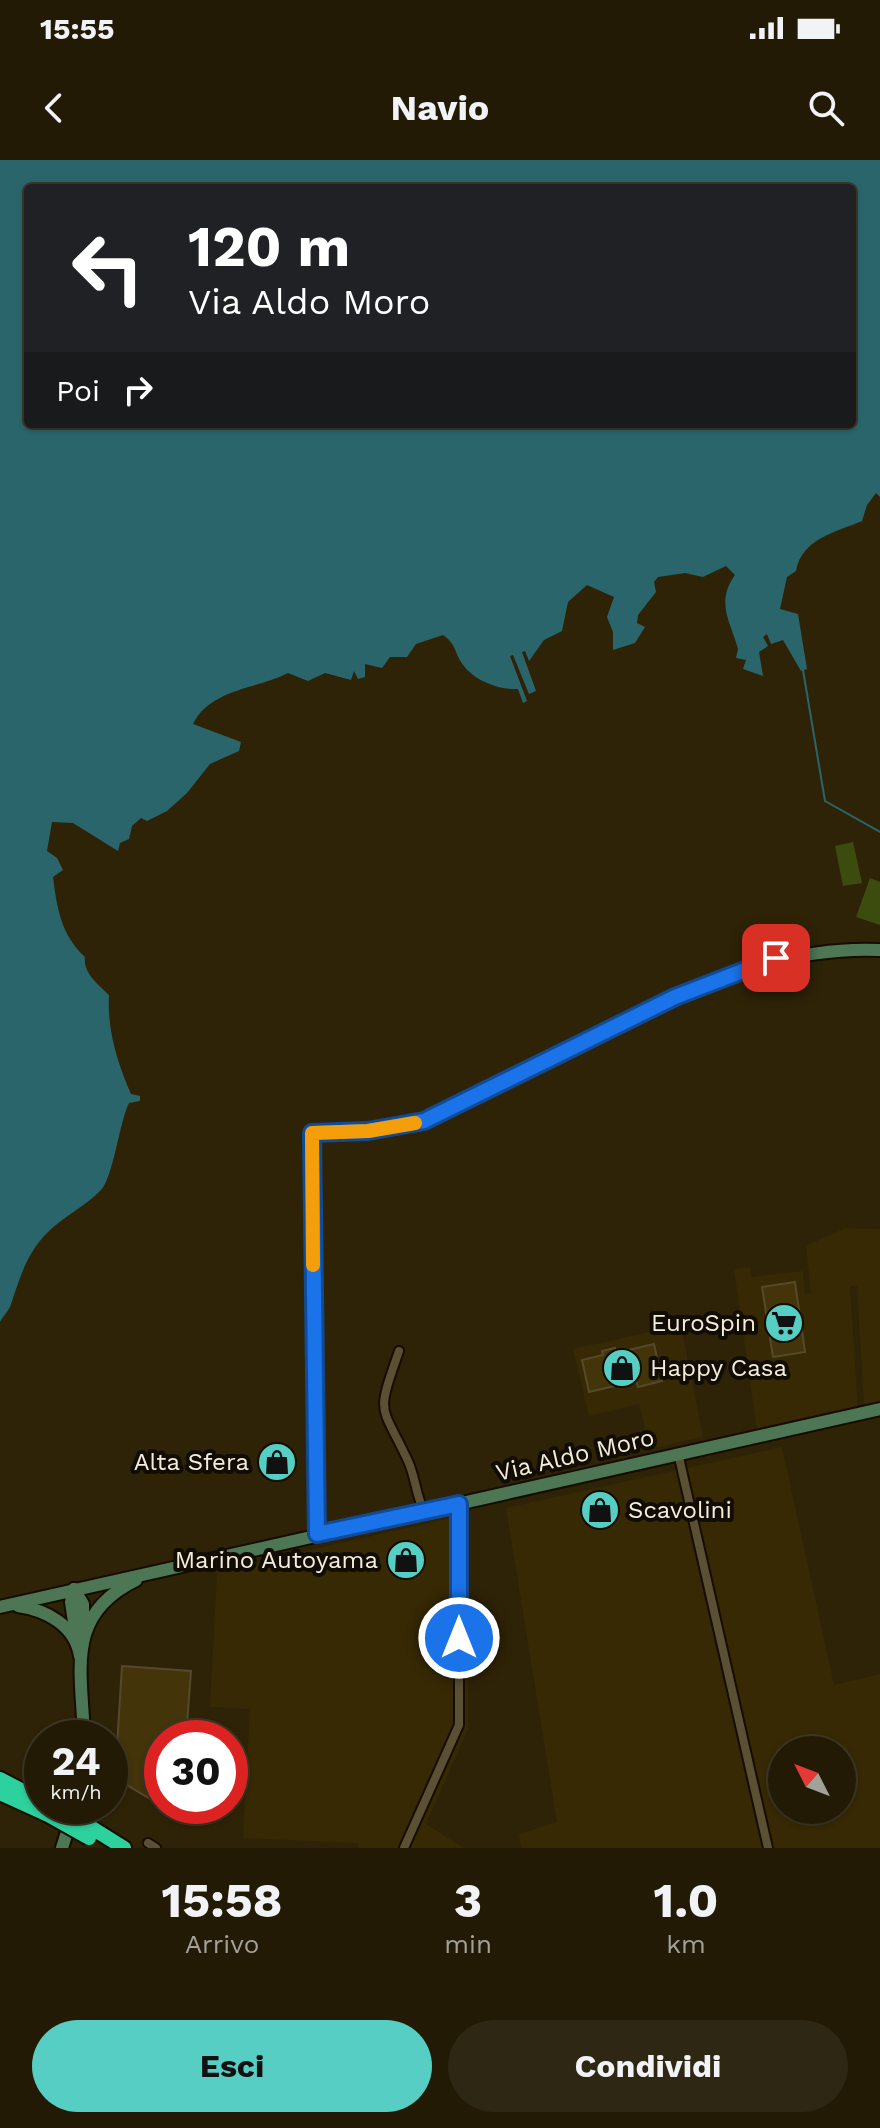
<!DOCTYPE html>
<html lang="it">
<head>
<meta charset="utf-8">
<style>
	body { margin:0; font-family:"Work Sans",sans-serif; background:#2e2713; color:#f1f3f6; height:100vh; display:flex; flex-direction:column; font-size:30px; white-space:nowrap }
	* { box-sizing:border-box; margin:0 }
	p { font-size:26px; color:#a2a19a }
	.icon { flex:none; width:44px; height:44px; fill:none; stroke:currentColor; stroke-width:2; stroke-linecap:round; stroke-linejoin:round }
	.map { position:relative; height:1688px; overflow:hidden }
	.panel { display:flex; flex-direction:column; background:#221a05; flex:1 }
	.panel>* { flex:none }
	.hud { position:absolute; left:24px; top:24px; width:832px; height:244px; border-radius:8px; box-shadow:0 2px 6px #0004,0 0 0 2px #3f3827; background:#202124; color:#fff; overflow:hidden }
	.needle { width:52px; rotate:312deg }
	.fabs { position:absolute; left:768px; top:1576px; display:grid; gap:16px }
	.fabs a { display:grid; place-items:center; width:88px; height:88px; border-radius:50%; background:#221a05; box-shadow:0 2px 6px #0004,0 0 0 2px #3f3827; font-size:40px }
	.speed { position:absolute; left:24px; top:1560px; display:flex; gap:16px; font-size:40px; font-weight:700; text-align:center }
	.speed>* { display:grid; place-content:center; width:104px; height:104px; border-radius:50%; background:#221a05; box-shadow:0 2px 6px #0004,0 0 0 2px #3f3827; line-height:1 }
	.speed small { font-size:20px; font-weight:400 }
	.speed .limit { border:12px solid #d22; background:#fff; color:#111 }
	.pin { position:absolute; display:grid; place-items:center; width:68px; height:68px; color:#fff; margin:-34px; border-radius:16px; box-shadow:0 4px 12px #0006 }
	.me { position:absolute; width:88px; margin:-44px; rotate:0deg; stroke-linejoin:round; filter:drop-shadow(0 0 6px #0008) }
	.turn { display:flex; align-items:center; gap:28px; height:168px; padding:0 32px; font-size:36px }
	.turn .icon { width:104px; height:104px; stroke-width:2.5 }
	.turn b { display:block; font-size:56px; line-height:68px }
	.then { display:flex; align-items:center; height:76px; padding:0 32px; background:#0003; gap:16px; font-size:30px }
	.eta { display:flex; justify-content:space-evenly; align-items:center; height:136px; text-align:center }
	.eta b { font-size:48px; font-weight:700; line-height:56px }
	.cta { display:flex; gap:16px; margin-top:auto; padding:16px 32px }
	.cta a { flex:1; height:92px; border-radius:48px; background:#56cec3; color:#111; font-size:32px; font-weight:700; line-height:92px; text-align:center }
	.cta a+a { background:#2e2713; color:#f1f3f6 }
	.status { display:flex; justify-content:space-between; align-items:center; height:56px; padding:0 40px; background:#221a05; direction:ltr }
	.status svg { height:22px; fill:currentColor }
	header { display:flex; justify-content:space-between; align-items:center; height:104px; padding:0 32px; background:#221a05; font-size:36px; font-weight:700 }
	.map>svg:first-child { display:block }
	.built { fill:#362904; fill-rule:evenodd }
	.green { fill:#3c4c0e }
	.water { fill:#2a656c; fill-rule:evenodd }
	.lines { fill:none; stroke-linecap:round; stroke-linejoin:round }
	.stream { stroke:#2a656c; stroke-width:2 }
	.building { fill:#433409; stroke:#55492d; stroke-width:2 }
	.street-casing { stroke:#160c00; stroke-width:12 }
	.secondary-casing { stroke:#160c00; stroke-width:16 }
	.highway-casing { stroke:#160c00; stroke-width:18 }
	.street { stroke:#5b5034; stroke-width:8 }
	.secondary { stroke:#4d7754; stroke-width:12 }
	.highway { stroke:#2dd19e; stroke-width:14 }
	.highway-bridge-casing { stroke:#160c00; stroke-width:18; stroke-linecap:butt }
	.highway-bridge { stroke:#2dd19e; stroke-width:14 }
	.route-casing { stroke:#114b97; stroke-width:20 }
	.route { stroke:#1a73e8; stroke-width:14 }
	.slow { stroke:#f59e0b; stroke-width:14 }
	.labels { text-anchor:middle; dominant-baseline:central; stroke-width:8; stroke-linejoin:round; paint-order:stroke }
	.poi-label { font-size:24px; fill:#f4eddd; stroke:#120d04; text-anchor:end }
	.street-label { font-size:24px; fill:#f4eddd; stroke:#120d04 }
</style>
</head>
<body>
<div class="status"><b>15:55</b><svg viewBox="0 0 49 12"><path d="M0 12V9h3v3zM5 12V6h3v6zM10 12V3h3v9zM15 12V0h3v12zM26 1h20v11H26zM47 4h2v5h-2z"/></svg></div>
<header><svg class="icon" aria-label="back" viewBox="0 0 24 24"><path d="M15 5l-7 7 7 7"/></svg>Navio<svg class="icon" aria-label="search" viewBox="0 0 24 24"><circle cx="10" cy="10" r="6"/><path d="M15 15l6 6"/></svg></header>
<div class="map">
<svg width="880" height="1688" viewBox="0 0 880 1688">
	<rect width="100%" height="100%" fill="#2e2307"/>
	<g class="built">
		<path d="M845,1068l35,1v175l-16,3 -7,-121h-7l8,124 -101,21 -23,-162 16,-2 2,10 51,-6 2,22 6,1 -5,-48z"/>
		<path d="M681,1165l22,112 -53,12 -11,-45 -50,12 -16,-67z"/>
		<path d="M782,1287l52,238 46,-11v174h-359l-2,-14 38,-12 -51,-314zM782,1590h60v60h-60z"/>
		<path d="M469,1354l-1,215 -42,95 38,24h-106v-5l-115,-5 7,-129 -40,-2 7,-136z"/>
	</g>
	<g class="green">
		<path d="M853,682l9,41 -19,3 -8,-40z"/>
		<path d="M870,718l10,4v43l-24,-8z"/>
	</g>
	<path class="water" d="M0,0h880v337l-4,-4 -9,12 -5,16c-25,11 -60,17 -66,50l-9,6 -7,32 18,5 9,55 -6,2 -18,-31 -12,4 -4,-10 -4,3 5,9 -9,6 4,24 -20,-7 3,-9 -10,-2 2,-9c-7,-27 -23,-46 -3,-74l-9,-9 -23,11 -18,-4 -27,4 -4,5 2,10 -18,23 -1,8 8,4 -10,16 -22,7v-18l-6,-15 7,-20 -27,-12 -19,17 -6,29 -18,9 -15,21 -4,-10 -3,1 14,39 -7,3 -16,-39 -3,1 17,45 -4,2 -5,-14c-20,1 -46,-9 -57,-27 -7,-12 -6,-19 -18,-27l-27,9 -9,13h-17l-8,11 -17,-4v13l-7,2 -4,-8 -3,9 -26,-7 -17,8 -20,-8c-31,16 -78,16 -95,51l48,18 -2,9 -29,13 -23,29 -20,18 -20,10 -6,-3 -9,8 -3,13 -9,4 -2,8 -45,-28 -21,-1 -5,29 10,7 6,12 -10,7c4,31 8,58 32,80 -2,16 13,27 24,38 -2,34 8,67 22,99l9,2v5l-11,2c-9,17 -16,75 -28,87 -15,16 -37,26 -53,42 -22,21 -29,49 -38,75 -3,6 -7,9 -10,15zM28,28h824v236h-824z"/>
	<g class="lines">
		<path class="stream" d="M803,510l22,131 55,31"/>
	</g>
	<g class="building">
		<path d="M795,1122l10,70 -32,5 -11,-70z"/>
		<path d="M654,1184l8,37 -24,6 -2,-6 -47,11 -7,-32 21,-5 -1,-4 13,-3 1,5z"/>
		<path d="M122,1506l69,5 -5,67h-24v68l-47,-28z"/>
	</g>
	<g class="lines">
		<g class="street-casing">
			<g id="street">
				<path d="M399,1191c-23,67 -19,50 9,110 7,15 8,33 15,48"/>
				<path d="M678,1293l90,395"/>
				<path d="M148,1683l8,5"/>
				<path d="M404,1688l55,-123v-221"/>
			</g>
		</g>
		<g class="secondary-casing">
			<g id="secondary">
				<path d="M317,1374l-5,-401c36,-1 72,-1 108,-11 30,-9 59,-28 87,-42 119,-57 237,-136 373,-130"/>
				<path d="M74,1429l-3,13 6,39"/>
				<path d="M74,1429l9,15v27"/>
				<path d="M18,1446c28,4 57,19 62,50"/>
				<path d="M0,1447l880,-198"/>
				<path d="M84,1578c-2,-67 -20,-123 52,-158"/>
				<path d="M62,1688l5,-16"/>
			</g>
		</g>
		<g class="highway-casing">
			<g id="highway">
				<path d="M0,1619l42,22"/>
				<path d="M0,1633l48,22"/>
				<path d="M92,1668l32,20"/>
			</g>
		</g>
		<use href="#street" class="street"/>
		<use href="#secondary" class="secondary"/>
		<use href="#highway" class="highway"/>
		<g class="highway-bridge-casing">
			<g id="highway-bridge">
				<path d="M52,1646l40,22"/>
				<path d="M48,1655l41,23"/>
			</g>
		</g>
		<use href="#highway-bridge" class="highway-bridge"/>
	</g>
	<g class="lines">
		<g class="route-casing">
			<path id="route" d="M459,1478v-134l-142,30 -5,-401 56,-2 56,-10 251,-124 101,-39"/>
		</g>
		<use href="#route" class="route"/>
		<path class="slow" d="M313,1105l-1,-132 56,-2 47,-8"/>
	</g>
	<defs>
		<g id="supermarket-disc" transform="scale(2)"><circle r="9.5" fill="#56cec3" stroke="#120d04"/><path d="M-6-5.5h2.5l.6 2H6L4.5 2H-2.5L-4.4-4H-6ZM-1.5 3.2a1.3 1.3 0 1 0 .1 0ZM3 3.2a1.3 1.3 0 1 0 .1 0Z" fill="#111"/></g>
		<g id="shop-disc" transform="scale(2)"><circle r="9.5" fill="#56cec3" stroke="#120d04"/><path d="M-5-2.5h2.3a2.7 3.5 0 0 1 5.4 0H5L5.5 6h-11ZM-1.5-2.5h3a1.5 2.3 0 0 0-3 0Z" fill="#111"/></g>
	</defs>
	<g fill-rule="evenodd">
		<use href="#supermarket-disc" x="784" y="1163"/>
		<use href="#shop-disc" x="622" y="1208"/>
		<use href="#shop-disc" x="277" y="1302"/>
		<use href="#shop-disc" x="600" y="1350"/>
		<use href="#shop-disc" x="406" y="1400"/>
	</g>
	<g class="labels">
		<g class="poi-label">
			<text x="756" y="1163">EuroSpin</text>
			<text x="650" y="1208" text-anchor="start">Happy Casa</text>
			<text x="249" y="1302">Alta Sfera</text>
			<text x="628" y="1350" text-anchor="start">Scavolini</text>
			<text x="378" y="1400">Marino Autoyama</text>
		</g>
		<g class="street-label">
			<text transform="translate(575 1295) rotate(-13)">Via Aldo Moro</text>
		</g>
	</g>
</svg>
<div class="fabs">
<a><svg class="needle" viewBox="-14 -14 28 28"><path d="M0-13l5 13h-10z" fill="#e53935"/><path d="M0 13l5-13h-10z" fill="#a2a19a"/></svg></a>
</div>
<div class="speed"><div>24<small>km/h</small></div><div class="limit">30</div></div>
<div class="pin" style="left:776px;top:798px;background:#d93025"><svg class="icon" aria-label="arrive" viewBox="0 0 24 24"><path d="M6 21V4h12l-3 4 3 4H6"/></svg></div>
<svg class="me" style="left:459px;top:1478px" viewBox="-20 -20 40 40"><circle r="17" fill="#1a73e8" stroke="#fff" stroke-width="3"/><path d="M0-11L8 9 0 5-8 9z" fill="#fff"/></svg>
<div class="hud">
<div class="turn"><svg class="icon" aria-label="left" viewBox="0 0 24 24"><path d="M17 20v-9H6M10 6l-5 5 5 5"/></svg><div><b>120 m</b>Via Aldo Moro</div></div>
<div class="then">Poi<svg class="icon" aria-label="right" viewBox="0 0 24 24"><path d="M7 20v-9h11M14 6l5 5-5 5"/></svg></div>
</div>
</div>
<section class="panel">
<div class="eta">
<div><b>15:58</b><p>Arrivo</p></div>
<div><b>3</b><p>min</p></div>
<div><b>1.0</b><p>km</p></div>
</div>
<div class="cta"><a>Esci</a><a>Condividi</a></div>
</section>
</body>
</html>
